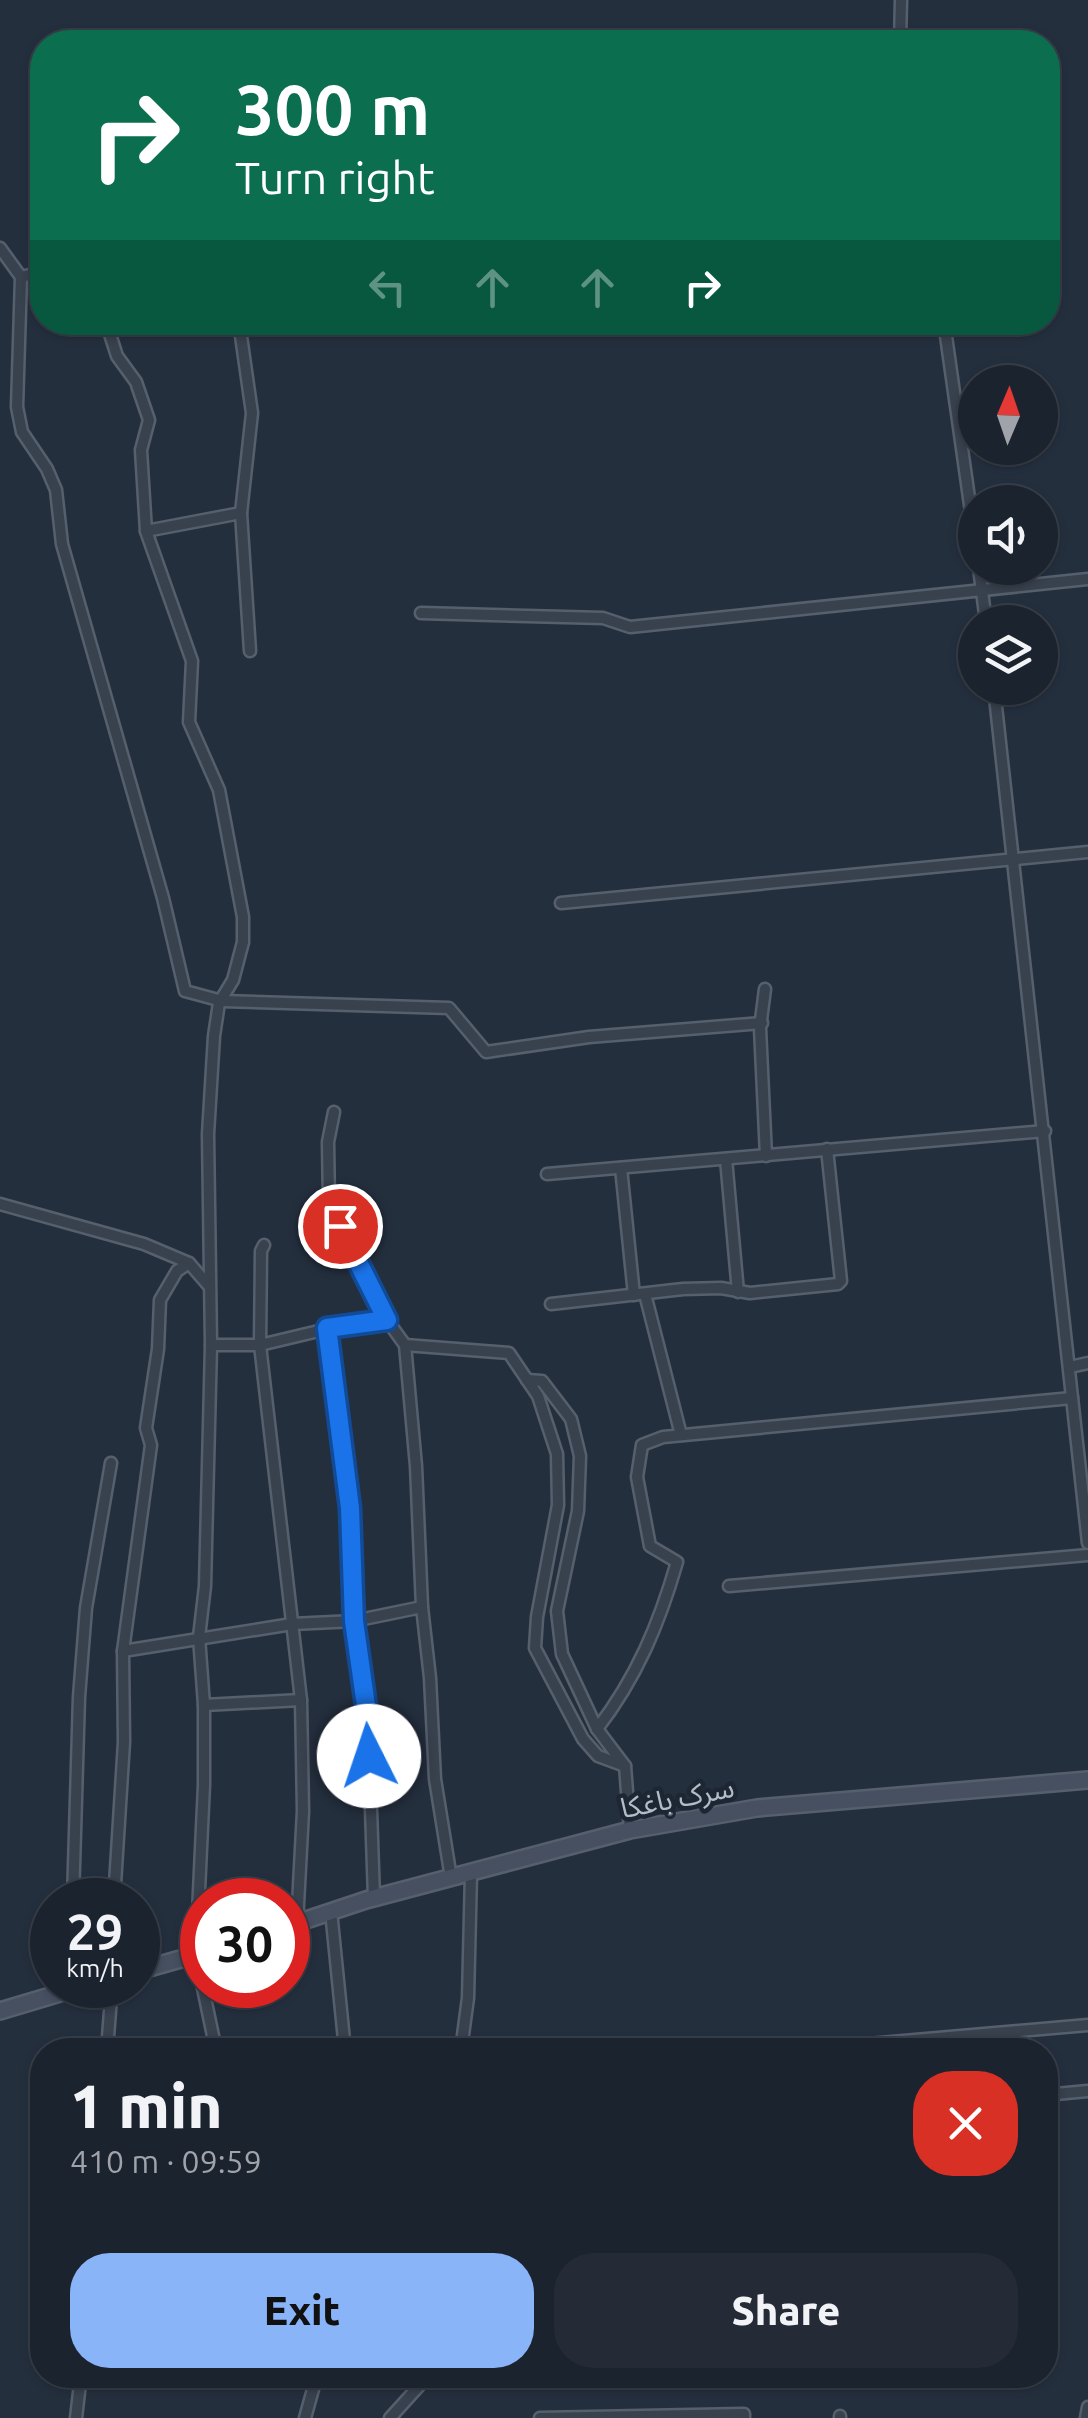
<!DOCTYPE html>
<html lang="en">
<head>
<meta charset="utf-8">
<style>
	body { margin:0; font-family:Ubuntu,"Noto Sans Arabic",sans-serif; background:#242b36; color:#f1f3f6; height:100vh; display:flex; flex-direction:column; font-size:38px; white-space:nowrap }
	* { box-sizing:border-box; margin:0 }
	p { font-size:32px; color:#a0a4aa }
	.icon { flex:none; width:55px; height:55px; fill:none; stroke:currentColor; stroke-width:2; stroke-linecap:round; stroke-linejoin:round }
	.map { position:relative; flex:1; overflow:hidden }
	.panel { position:absolute; left:30px; top:2038px; width:1028px; height:350px; display:flex; flex-direction:column; background:#1b232e; border-radius:40px; box-shadow:0 2px 8px #0004,0 0 0 2px #39404a }
	.panel>* { flex:none }
	.guide { position:absolute; left:30px; top:30px; width:1030px; height:305px; border-radius:40px; box-shadow:0 2px 8px #0004,0 0 0 2px #39404a; background:#0b6e4f; color:#fff; overflow:hidden }
	.needle { width:65px; rotate:2deg }
	.controls { position:absolute; left:958px; top:365px; display:grid; gap:20px }
	.controls a { display:grid; place-items:center; width:100px; height:100px; border-radius:50%; background:#1b232e; box-shadow:0 2px 8px #0004,0 0 0 2px #39404a; font-size:50px }
	.speed { position:absolute; left:30px; top:1878px; display:flex; gap:20px; font-size:50px; font-weight:700; text-align:center }
	.speed>* { display:grid; place-content:center; width:130px; height:130px; border-radius:50%; background:#1b232e; box-shadow:0 2px 8px #0004,0 0 0 2px #39404a; line-height:1 }
	.speed small { font-size:25px; font-weight:400 }
	.speed .limit { border:15px solid #d22; background:#fff; color:#111 }
	.pin { position:absolute; display:grid; place-items:center; width:85px; height:85px; color:#fff; margin:-42px; border:5px solid #fff; border-radius:50%; box-shadow:0 2px 10px #0007 }
	.me { position:absolute; width:110px; margin:-55px; rotate:356deg; stroke-linejoin:round; filter:drop-shadow(0 0 8px #0008) }
	.turn { display:flex; align-items:center; gap:35px; height:210px; padding:0 40px; font-size:45px }
	.turn .icon { width:130px; height:130px; stroke-width:2.5 }
	.turn b { display:block; font-size:70px; line-height:85px }
	.lanes { display:flex; align-items:center; height:95px; padding:0 40px; background:#0003; justify-content:center; gap:50px; direction:ltr }
	.lanes .off { opacity:.35 }
	.round { display:grid; place-items:center; flex:none; width:105px; height:105px; border-radius:40px; background:#242b36 }
	.headline { display:flex; align-items:center; justify-content:space-between; height:170px; padding:0 40px }
	h1 { font-size:60px; font-weight:800; line-height:75px }
	.primary-button { display:flex; gap:20px; margin-top:auto; padding:20px 40px }
	.primary-button a { flex:1; height:115px; border-radius:40px; background:#8ab4f8; color:#111; font-size:40px; font-weight:800; line-height:115px; text-align:center }
	.primary-button a+a { background:#242b36; color:#f1f3f6 }
	.map>svg:first-child { display:block }
	.lines { fill:none; stroke-linecap:round; stroke-linejoin:round }
	.street-casing { stroke:#565f6c; stroke-width:15 }
	.secondary-casing { stroke:#565f6c; stroke-width:20 }
	.street { stroke:#38414e; stroke-width:10 }
	.secondary { stroke:#465061; stroke-width:15 }
	.route-casing { stroke:#114b97; stroke-width:25 }
	.route { stroke:#1a73e8; stroke-width:18 }
	.labels { text-anchor:middle; dominant-baseline:central; stroke-width:9; stroke-linejoin:round; paint-order:stroke }
	.street-label { font-size:28px; fill:#b4bcc9; stroke:#1d2633 }
</style>
</head>
<body>
<div class="map">
<svg width="1088" height="2418" viewBox="0 0 1088 2418">
	<rect width="100%" height="100%" fill="#242f3e"/>
	<g class="lines">
		<g class="street-casing">
			<g id="street">
				<path d="M900,42l1,-42"/>
				<path d="M0,248l21,29 -4,130 5,25 25,37 9,21 6,54 101,354 22,93 37,10 227,7 37,44 103,-15 173,-14"/>
				<path d="M21,277l21,-5"/>
				<path d="M239,322l13,91 -11,100 9,138"/>
				<path d="M944,322l31,218"/>
				<path d="M108,328l9,28 19,26 13,38 -8,30 5,81 46,130 -3,61 30,68 24,127v25l-10,38 -14,23 -5,33 -6,98 3,211 -6,241 -6,51 5,68v80l-8,170 20,95"/>
				<path d="M146,531l95,-18"/>
				<path d="M979,568l7,54"/>
				<path d="M421,613l182,5 27,9 458,-48"/>
				<path d="M994,688l94,855"/>
				<path d="M561,903l527,-51"/>
				<path d="M765,989l-5,39 6,128"/>
				<path d="M334,1112l-6,30 1,61 58,117 18,25 11,121 6,141 8,71 5,101 16,99"/>
				<path d="M726,1159l12,133"/>
				<path d="M621,1168l13,127"/>
				<path d="M547,1174l498,-43"/>
				<path d="M0,1204l144,40 45,19 20,23"/>
				<path d="M264,1245l-3,6 -1,94 41,355 2,111 -6,112"/>
				<path d="M645,1294l36,141"/>
				<path d="M551,1304l132,-15 38,-1 29,5 88,-9 3,-3 -14,-132"/>
				<path d="M327,1329l23,178 4,114 14,99 6,178"/>
				<path d="M211,1345h49l67,-16 60,-9"/>
				<path d="M405,1345l104,8 29,43 19,58 1,51 -21,112 -2,31 48,91 15,17 27,10"/>
				<path d="M1070,1367l18,-4"/>
				<path d="M527,1380l15,1 29,38 9,37 -2,55 -21,100 5,43 35,75 28,37 5,64"/>
				<path d="M729,1586l359,-31"/>
				<path d="M123,1651l169,-27 62,-3 68,-14"/>
				<path d="M204,1705l97,-5"/>
				<path d="M597,1729c40,-52 62,-105 80,-167l-27,-16 -13,-69 5,-32 21,-8 409,-39"/>
				<path d="M73,1900l6,-203 7,-89 25,-145"/>
				<path d="M114,1900l10,-158 -1,-91 28,-206 -5,-17 12,-79 2,-49 17,-29 12,-8"/>
				<path d="M331,1911l14,139"/>
				<path d="M107,2050l5,-65"/>
				<path d="M461,2050l7,-52 3,-125"/>
				<path d="M799,2050l289,-25"/>
				<path d="M1045,2095l43,-4"/>
				<path d="M840,2416v2"/>
				<path d="M76,2418l5,-43"/>
				<path d="M305,2418l12,-43"/>
				<path d="M390,2418l39,-43"/>
				<path d="M540,2418l204,-4v4"/>
				<path d="M1086,2418l2,-11"/>
			</g>
		</g>
		<g class="secondary-casing">
			<g id="secondary">
				<path d="M288,1926l78,-26 264,-70 127,-22 331,-28"/>
				<path d="M138,1971l64,-18"/>
				<path d="M0,2011l87,-26"/>
			</g>
		</g>
		<use href="#street" class="street"/>
		<use href="#secondary" class="secondary"/>
	</g>
	<g class="lines">
		<g class="route-casing">
			<path id="route" d="M340,1226l47,94 -60,8 23,180 4,113 14,99 1,36"/>
		</g>
		<use href="#route" class="route"/>
	</g>
	<g class="labels">
		<g class="street-label">
			<text transform="translate(677 1797) rotate(-11)">سرک باغکا</text>
		</g>
	</g>
</svg>
<div class="controls">
<a><svg class="needle" viewBox="-14 -14 28 28"><path d="M0-13l5 13h-10z" fill="#e53935"/><path d="M0 13l5-13h-10z" fill="#a0a4aa"/></svg></a>
<a><svg class="icon" aria-label="sound" viewBox="0 0 24 24"><path d="M4 9h4l5-4v14l-5-4H4zM17 9q2 3 0 6"/></svg></a>
<a><svg class="icon" aria-label="layers" viewBox="0 0 24 24"><path d="M12 4l9 5-9 5-9-5zM3 14l9 5 9-5"/></svg></a>
</div>
<div class="speed"><div>29<small>km/h</small></div><div class="limit">30</div></div>
<div class="pin" style="left:340px;top:1226px;background:#d93025"><svg class="icon" aria-label="arrive" viewBox="0 0 24 24"><path d="M6 21V4h12l-3 4 3 4H6"/></svg></div>
<svg class="me" style="left:369px;top:1756px" viewBox="-20 -20 40 40"><circle r="19" fill="#fff"/><path d="M0-13L10 11 0 6-10 11z" fill="#1a73e8"/></svg>
<div class="guide">
<div class="turn"><svg class="icon" aria-label="right" viewBox="0 0 24 24"><path d="M7 20v-9h11M14 6l5 5-5 5"/></svg><div><b>300 m</b>Turn right</div></div>
<div class="lanes"><svg class="icon off" aria-label="left" viewBox="0 0 24 24"><path d="M17 20v-9H6M10 6l-5 5 5 5"/></svg><svg class="icon off" aria-label="ahead" viewBox="0 0 24 24"><path d="M12 20V5M6 11l6-6 6 6"/></svg><svg class="icon off" aria-label="ahead" viewBox="0 0 24 24"><path d="M12 20V5M6 11l6-6 6 6"/></svg><svg class="icon" aria-label="right" viewBox="0 0 24 24"><path d="M7 20v-9h11M14 6l5 5-5 5"/></svg></div>
</div>
<section class="panel">
<div class="headline"><div><h1>1 min</h1><p>410 m · 09:59</p></div><a class="round" style="background:#d93025;color:#fff"><svg class="icon" aria-label="close" viewBox="0 0 24 24"><path d="M6 6l12 12M18 6L6 18"/></svg></a></div>
<div class="primary-button"><a>Exit</a><a>Share</a></div>
</section>
</div>
</body>
</html>
